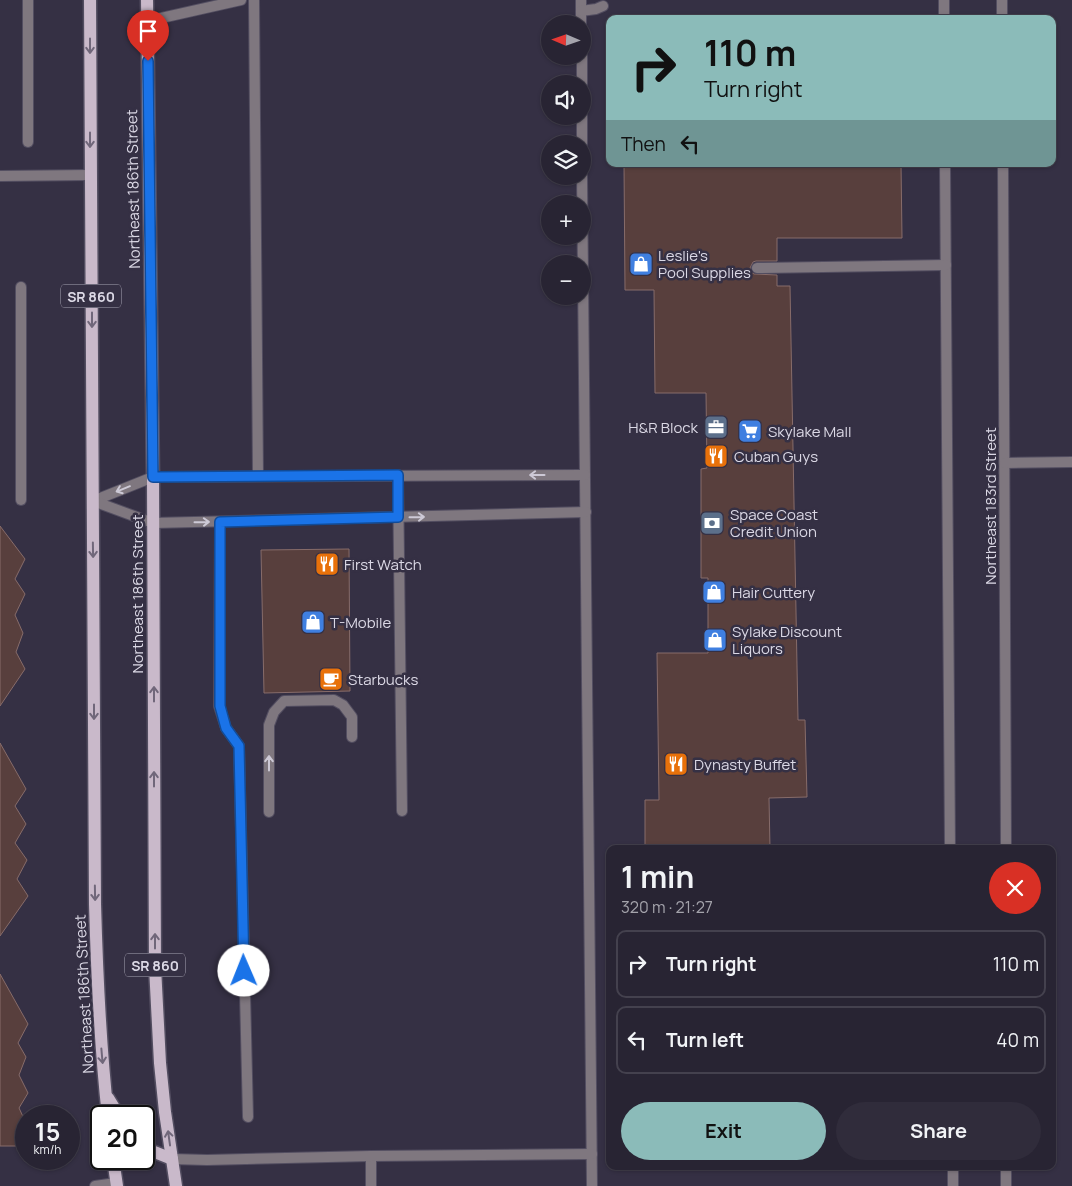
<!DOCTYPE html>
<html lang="en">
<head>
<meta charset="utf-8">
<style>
	body { margin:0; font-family:Manrope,sans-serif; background:#302c3b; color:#f1f3f6; height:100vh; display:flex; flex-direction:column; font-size:19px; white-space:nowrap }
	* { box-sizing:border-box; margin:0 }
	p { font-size:16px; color:#a5a4ac }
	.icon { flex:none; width:28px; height:28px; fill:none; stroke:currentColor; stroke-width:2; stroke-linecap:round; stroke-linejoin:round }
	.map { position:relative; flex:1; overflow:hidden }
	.details { position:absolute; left:606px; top:845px; width:450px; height:325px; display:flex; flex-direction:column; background:#282433; border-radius:10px; box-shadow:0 1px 4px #0004,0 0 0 1px #44414e }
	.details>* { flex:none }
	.hud { position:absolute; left:606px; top:15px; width:450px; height:152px; border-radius:10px; box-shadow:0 1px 4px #0004,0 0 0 1px #44414e; background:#8bbbb9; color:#111; overflow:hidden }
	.needle { width:32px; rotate:272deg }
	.buttons { position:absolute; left:541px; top:15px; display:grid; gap:10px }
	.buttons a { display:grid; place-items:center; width:50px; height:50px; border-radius:50%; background:#282433; box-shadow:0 1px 4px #0004,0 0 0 1px #44414e; font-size:25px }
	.speed { position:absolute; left:15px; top:1105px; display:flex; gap:10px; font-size:25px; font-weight:700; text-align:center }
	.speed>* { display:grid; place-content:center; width:65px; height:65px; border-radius:50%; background:#282433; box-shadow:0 1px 4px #0004,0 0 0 1px #44414e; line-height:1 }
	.speed small { font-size:12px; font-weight:400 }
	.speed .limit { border:2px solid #111; border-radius:8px; background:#fff; color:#111 }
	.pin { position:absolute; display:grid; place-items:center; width:42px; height:42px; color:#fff; margin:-51px -21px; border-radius:50% 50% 50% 0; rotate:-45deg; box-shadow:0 0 5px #0007 }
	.pin .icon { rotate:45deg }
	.me { position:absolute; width:55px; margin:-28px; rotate:359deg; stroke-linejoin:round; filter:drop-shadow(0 0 4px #0008) }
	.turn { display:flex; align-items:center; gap:18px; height:105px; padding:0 15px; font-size:22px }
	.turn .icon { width:65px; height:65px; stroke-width:2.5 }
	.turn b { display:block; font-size:35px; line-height:42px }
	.then { display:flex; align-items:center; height:48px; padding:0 15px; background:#0003; gap:10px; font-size:19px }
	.round { display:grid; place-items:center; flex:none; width:52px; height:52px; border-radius:26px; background:#302c3b }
	.headline { display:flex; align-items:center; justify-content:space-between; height:85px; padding:0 15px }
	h1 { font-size:30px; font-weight:700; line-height:38px }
	.action { display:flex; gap:10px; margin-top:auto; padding:10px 15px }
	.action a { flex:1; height:58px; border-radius:30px; background:#8bbbb9; color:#111; font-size:20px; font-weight:700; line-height:58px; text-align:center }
	.action a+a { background:#302c3b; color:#f1f3f6 }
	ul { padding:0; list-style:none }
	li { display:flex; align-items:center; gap:15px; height:68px; margin:0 10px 8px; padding:0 5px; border:2px solid #44414e; border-radius:10px }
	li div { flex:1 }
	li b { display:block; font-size:19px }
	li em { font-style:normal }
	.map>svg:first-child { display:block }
	.building { fill:#583f3d; stroke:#876c6a }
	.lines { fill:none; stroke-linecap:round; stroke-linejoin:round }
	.service-casing { stroke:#534e61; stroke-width:12 }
	.minor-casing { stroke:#534e61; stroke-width:12 }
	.primary-casing { stroke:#534e61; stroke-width:15 }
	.service { stroke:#7f777f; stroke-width:10 }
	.minor { stroke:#7f777f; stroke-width:10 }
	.primary { stroke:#c9b9ca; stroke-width:12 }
	.oneway { stroke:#70677a }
	.oneway2 { stroke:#cdc9d6 }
	.route-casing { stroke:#114b97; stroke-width:12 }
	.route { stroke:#1a73e8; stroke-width:9 }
	.labels { text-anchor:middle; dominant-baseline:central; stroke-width:5; stroke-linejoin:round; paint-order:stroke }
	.shield { fill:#353044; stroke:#a9a6b5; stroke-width:1 }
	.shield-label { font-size:14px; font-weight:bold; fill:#dbd8e5 }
	.street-label { font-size:15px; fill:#dbd8e5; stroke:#353044 }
	.poi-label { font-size:15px; fill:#dbd8e5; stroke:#353044; text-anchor:start }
</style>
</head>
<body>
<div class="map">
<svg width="1072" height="1186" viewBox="0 0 1072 1186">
	<rect width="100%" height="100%" fill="#353044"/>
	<g class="building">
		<path d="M624,164h277l1,74h-125v23h-21l-3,1 -3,6 1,4 3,2 23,1v11h13l8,434h7l2,77 -38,1 1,51h-125v-49h14l-2,-147h51v-75h-7v-109l6,-1 -1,-75h-51l-1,-103h-29z"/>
		<path d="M0,526l25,33 -10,20 10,15 -10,21 8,18 -7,19 9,17 -25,37z"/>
		<path d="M349,549l1,142 -86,2 -3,-143z"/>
		<path d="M0,743l26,46 -11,17 11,18 -11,19 12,17 -10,19 11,17 -28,40z"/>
		<path d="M0,974l28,50 -10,19 8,14 -7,18 9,18 -9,15 7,15v10l-10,13h-16z"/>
	</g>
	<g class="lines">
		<g class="service-casing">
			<g id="service">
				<path d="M254,0l4,476"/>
				<path d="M581,0v24"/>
				<path d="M944,0v19"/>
				<path d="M581,11l15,-2 7,-3"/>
				<path d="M148,21l93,-21"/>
				<path d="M582,56v28"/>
				<path d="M582,116v28"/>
				<path d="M28,142v-142"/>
				<path d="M945,164l5,685"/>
				<path d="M0,176l90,-1"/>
				<path d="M582,176l10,1010"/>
				<path d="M757,268l189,-3"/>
				<path d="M21,287v213"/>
				<path d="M398,475l4,336"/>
				<path d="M93,501l60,-24 432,-2"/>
				<path d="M93,501l60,22 433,-11"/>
				<path d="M220,522l-1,184 7,22 13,18 9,371"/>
				<path d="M269,812v-87l5,-13 10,-11 50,-1 9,5 9,12v20"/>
				<path d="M371,1156v30"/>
				<path d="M172,1159l35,1 164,-4 221,-2"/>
				<path d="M953,1166v20"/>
				<path d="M95,1186l21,-3"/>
			</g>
		</g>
		<g class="minor-casing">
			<g id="minor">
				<path d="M1002,0v19"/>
				<path d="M1003,164l3,685"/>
				<path d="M1005,463l67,-1"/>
				<path d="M1006,1166v20"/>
			</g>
		</g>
		<g class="primary-casing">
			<g id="primary">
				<path d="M90,0l5,904c2,71 5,142 13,212"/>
				<path d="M147,0l6,477 2,490 5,96 5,49 11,74"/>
				<path d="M108,1098l11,18"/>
				<path d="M144,1145l8,6 20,8"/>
				<path d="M113,1159l4,27"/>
			</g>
		</g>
		<use href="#service" class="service"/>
		<use href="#minor" class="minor"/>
		<use href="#primary" class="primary"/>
	</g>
	<defs><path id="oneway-shaft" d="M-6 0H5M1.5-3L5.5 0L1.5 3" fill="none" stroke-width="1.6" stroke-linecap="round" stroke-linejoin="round" transform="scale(1.25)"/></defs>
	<g class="oneway">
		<use href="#oneway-shaft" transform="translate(90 46) rotate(90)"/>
		<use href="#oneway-shaft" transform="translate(90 140) rotate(90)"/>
		<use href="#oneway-shaft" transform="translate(92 320) rotate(90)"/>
		<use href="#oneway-shaft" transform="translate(93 550) rotate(89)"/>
		<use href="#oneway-shaft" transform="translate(154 694) rotate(-90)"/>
		<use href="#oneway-shaft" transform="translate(94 712) rotate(90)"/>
		<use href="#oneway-shaft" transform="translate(154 779) rotate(-90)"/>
		<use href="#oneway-shaft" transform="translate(95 893) rotate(89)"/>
		<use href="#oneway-shaft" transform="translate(155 941) rotate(-90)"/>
		<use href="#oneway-shaft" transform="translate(102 1056) rotate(85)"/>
		<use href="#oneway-shaft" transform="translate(169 1138) rotate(-98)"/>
	</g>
	<g class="oneway2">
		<use href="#oneway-shaft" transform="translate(537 475) rotate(180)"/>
		<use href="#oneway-shaft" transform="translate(123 489) rotate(158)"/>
		<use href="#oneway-shaft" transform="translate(417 517) rotate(-1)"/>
		<use href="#oneway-shaft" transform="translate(202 522) rotate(-1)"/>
		<use href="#oneway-shaft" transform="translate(269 763) rotate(-90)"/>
	</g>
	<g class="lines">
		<g class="route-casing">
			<path id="route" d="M148,61l5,416 245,-2v42l-178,5v184l6,22 13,18 5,225"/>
		</g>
		<use href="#route" class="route"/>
	</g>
	<defs>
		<g id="shop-square" transform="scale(1.25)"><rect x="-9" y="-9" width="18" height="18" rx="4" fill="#3f7fe0" stroke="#353044"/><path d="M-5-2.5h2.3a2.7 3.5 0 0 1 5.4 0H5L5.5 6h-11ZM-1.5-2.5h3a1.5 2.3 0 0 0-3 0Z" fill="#fff"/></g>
		<g id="office-square" transform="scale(1.25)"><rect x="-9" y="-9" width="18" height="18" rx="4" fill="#5c6f8a" stroke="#353044"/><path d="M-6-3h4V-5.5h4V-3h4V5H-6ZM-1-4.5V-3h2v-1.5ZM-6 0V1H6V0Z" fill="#fff"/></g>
		<g id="supermarket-square" transform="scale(1.25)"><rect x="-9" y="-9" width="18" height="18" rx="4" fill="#3f7fe0" stroke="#353044"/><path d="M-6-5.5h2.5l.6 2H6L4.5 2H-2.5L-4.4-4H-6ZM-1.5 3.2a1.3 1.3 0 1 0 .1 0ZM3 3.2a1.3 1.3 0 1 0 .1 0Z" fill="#fff"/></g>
		<g id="restaurant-square" transform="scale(1.25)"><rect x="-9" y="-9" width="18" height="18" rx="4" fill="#e8710a" stroke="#353044"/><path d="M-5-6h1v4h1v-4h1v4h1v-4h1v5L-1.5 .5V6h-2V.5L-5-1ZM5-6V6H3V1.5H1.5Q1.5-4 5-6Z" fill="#fff"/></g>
		<g id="bank-square" transform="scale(1.25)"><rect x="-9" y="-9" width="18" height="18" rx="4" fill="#5c6f8a" stroke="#353044"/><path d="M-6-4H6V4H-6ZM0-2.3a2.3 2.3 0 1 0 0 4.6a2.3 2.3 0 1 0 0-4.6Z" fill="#fff"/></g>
		<g id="cafe-square" transform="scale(1.25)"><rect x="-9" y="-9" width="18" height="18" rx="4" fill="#e8710a" stroke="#353044"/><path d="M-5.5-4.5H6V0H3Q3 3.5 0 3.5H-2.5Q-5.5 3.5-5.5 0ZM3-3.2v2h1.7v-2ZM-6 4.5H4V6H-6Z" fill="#fff"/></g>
	</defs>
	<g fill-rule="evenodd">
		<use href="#shop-square" x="641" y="264"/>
		<use href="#office-square" x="716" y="427"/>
		<use href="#supermarket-square" x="750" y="431"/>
		<use href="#restaurant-square" x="716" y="456"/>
		<use href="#bank-square" x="712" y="523"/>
		<use href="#restaurant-square" x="327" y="564"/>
		<use href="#shop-square" x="714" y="592"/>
		<use href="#shop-square" x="313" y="622"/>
		<use href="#shop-square" x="715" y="640"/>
		<use href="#cafe-square" x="331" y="679"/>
		<use href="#restaurant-square" x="676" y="764"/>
	</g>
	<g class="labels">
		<g class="shield">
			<rect x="61" y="284.5" width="60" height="23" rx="4"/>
			<rect x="125" y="953.5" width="60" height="23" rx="4"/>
		</g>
		<g class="shield-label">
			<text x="91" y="296">SR 860</text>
			<text x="155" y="965">SR 860</text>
		</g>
		<g class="street-label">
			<text transform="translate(133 189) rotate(-91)">Northeast 186th Street</text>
			<text transform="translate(990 506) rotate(-90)">Northeast 183rd Street</text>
			<text transform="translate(137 594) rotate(-90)">Northeast 186th Street</text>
			<text transform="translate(84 994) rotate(-93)">Northeast 186th Street</text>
		</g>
		<g class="poi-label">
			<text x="658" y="255">Leslie's<tspan x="658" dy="17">Pool Supplies</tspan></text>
			<text x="698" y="427" text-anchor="end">H&amp;R Block</text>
			<text x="768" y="431">Skylake Mall</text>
			<text x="734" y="456">Cuban Guys</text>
			<text x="730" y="514">Space Coast<tspan x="730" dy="17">Credit Union</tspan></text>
			<text x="344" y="564">First Watch</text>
			<text x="732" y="592">Hair Cuttery</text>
			<text x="330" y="622">T-Mobile</text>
			<text x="732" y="631">Sylake Discount<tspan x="732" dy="17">Liquors</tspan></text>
			<text x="348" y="679">Starbucks</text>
			<text x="694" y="764">Dynasty Buffet</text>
		</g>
	</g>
</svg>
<div class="buttons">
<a><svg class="needle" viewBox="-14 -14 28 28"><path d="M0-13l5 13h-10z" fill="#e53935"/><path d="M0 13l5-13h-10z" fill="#a5a4ac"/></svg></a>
<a><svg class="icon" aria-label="sound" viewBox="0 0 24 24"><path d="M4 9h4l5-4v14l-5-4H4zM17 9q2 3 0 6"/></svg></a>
<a><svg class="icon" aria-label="layers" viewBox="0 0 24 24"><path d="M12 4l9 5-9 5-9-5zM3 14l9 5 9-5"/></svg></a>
<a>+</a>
<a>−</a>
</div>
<div class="speed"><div>15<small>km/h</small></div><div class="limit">20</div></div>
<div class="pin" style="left:148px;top:61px;background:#d93025"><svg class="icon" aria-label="arrive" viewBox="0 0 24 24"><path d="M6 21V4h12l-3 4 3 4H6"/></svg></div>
<svg class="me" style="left:244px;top:971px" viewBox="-20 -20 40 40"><circle r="19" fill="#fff"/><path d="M0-13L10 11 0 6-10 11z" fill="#1a73e8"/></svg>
<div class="hud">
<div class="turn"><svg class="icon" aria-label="right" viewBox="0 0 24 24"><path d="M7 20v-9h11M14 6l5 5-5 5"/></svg><div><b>110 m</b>Turn right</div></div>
<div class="then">Then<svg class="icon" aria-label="left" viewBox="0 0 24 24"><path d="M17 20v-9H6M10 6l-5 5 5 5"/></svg></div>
</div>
<section class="details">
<div class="headline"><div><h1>1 min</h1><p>320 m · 21:27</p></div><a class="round" style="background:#d93025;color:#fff"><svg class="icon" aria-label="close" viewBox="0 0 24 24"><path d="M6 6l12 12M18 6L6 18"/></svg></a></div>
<ul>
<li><svg class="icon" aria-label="right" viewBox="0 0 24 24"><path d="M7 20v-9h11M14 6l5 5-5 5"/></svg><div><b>Turn right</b></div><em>110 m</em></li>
<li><svg class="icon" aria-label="left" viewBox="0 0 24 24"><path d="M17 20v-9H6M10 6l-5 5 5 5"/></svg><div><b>Turn left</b></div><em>40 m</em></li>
</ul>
<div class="action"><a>Exit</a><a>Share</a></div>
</section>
</div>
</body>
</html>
